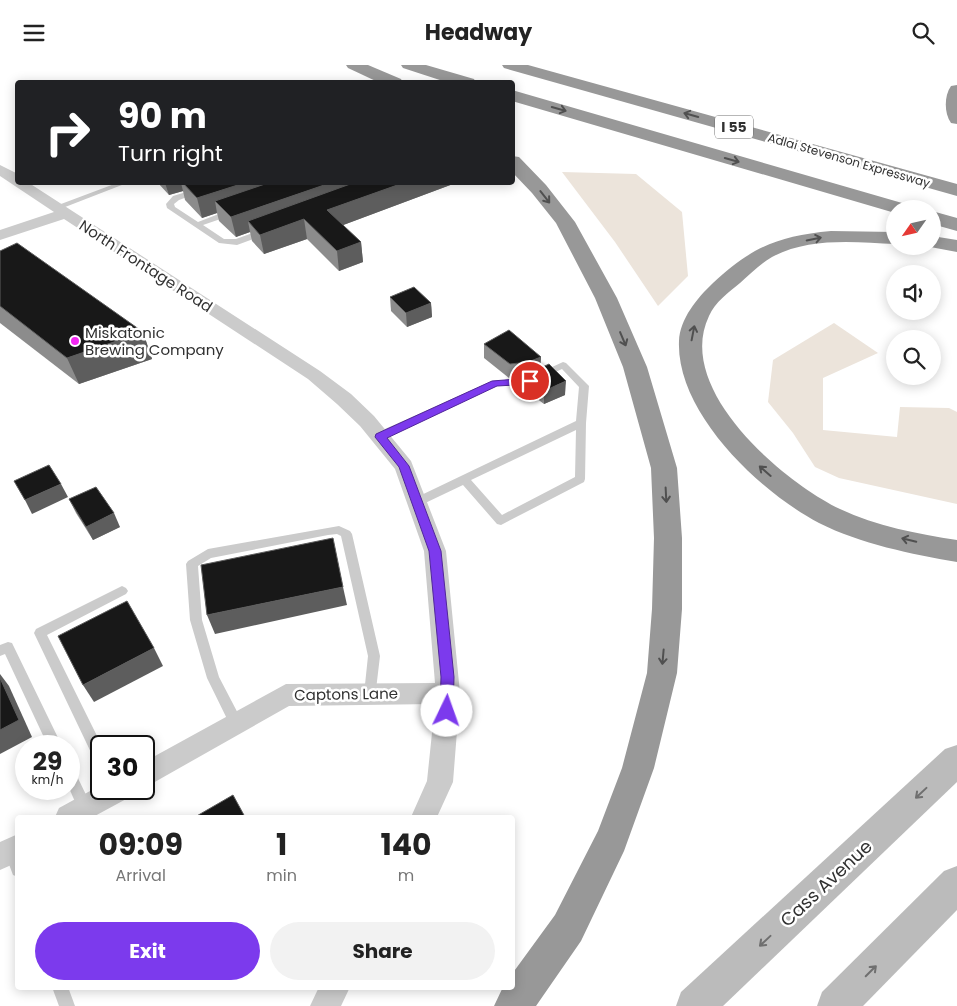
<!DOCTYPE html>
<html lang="en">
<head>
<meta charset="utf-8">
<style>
	body { margin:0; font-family:Poppins,sans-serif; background:#f2f2f2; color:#222; height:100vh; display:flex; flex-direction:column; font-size:19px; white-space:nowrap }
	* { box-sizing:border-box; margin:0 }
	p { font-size:16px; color:#767676 }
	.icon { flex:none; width:28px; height:28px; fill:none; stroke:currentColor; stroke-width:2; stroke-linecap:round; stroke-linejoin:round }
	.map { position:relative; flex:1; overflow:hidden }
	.sheet { position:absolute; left:15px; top:750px; width:500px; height:175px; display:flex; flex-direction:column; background:#fff; border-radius:5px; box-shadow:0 2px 12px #0003 }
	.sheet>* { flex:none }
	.top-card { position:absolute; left:15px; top:15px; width:500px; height:105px; border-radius:5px; box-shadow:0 2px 12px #0003; background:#202124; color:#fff; overflow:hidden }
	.needle { width:32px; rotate:236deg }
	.tools { position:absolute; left:886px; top:135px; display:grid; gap:10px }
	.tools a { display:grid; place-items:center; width:55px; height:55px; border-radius:50%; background:#fff; box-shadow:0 2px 12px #0003; font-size:25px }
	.speed { position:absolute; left:15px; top:670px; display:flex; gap:10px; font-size:25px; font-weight:700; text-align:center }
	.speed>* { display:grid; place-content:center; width:65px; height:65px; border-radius:50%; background:#fff; box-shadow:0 2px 12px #0003; line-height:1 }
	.speed small { font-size:12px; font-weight:400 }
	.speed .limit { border:2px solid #111; border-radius:8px; background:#fff; color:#111 }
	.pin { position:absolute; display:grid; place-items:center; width:42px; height:42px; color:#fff; margin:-21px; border:2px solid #fff; border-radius:50%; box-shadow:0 1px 5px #0007 }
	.me { position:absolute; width:55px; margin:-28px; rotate:3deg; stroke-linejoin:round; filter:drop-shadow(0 0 4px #0008) }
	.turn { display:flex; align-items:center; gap:18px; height:105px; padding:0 20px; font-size:22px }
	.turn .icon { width:65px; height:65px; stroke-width:2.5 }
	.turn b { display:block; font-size:35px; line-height:42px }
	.eta { display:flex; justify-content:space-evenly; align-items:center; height:85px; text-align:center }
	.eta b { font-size:30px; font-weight:700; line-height:35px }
	.cta { display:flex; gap:10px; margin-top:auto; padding:10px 20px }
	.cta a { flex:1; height:58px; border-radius:30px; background:#7c3aed; color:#fff; font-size:20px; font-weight:700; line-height:58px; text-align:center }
	.cta a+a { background:#f2f2f2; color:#222 }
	header { display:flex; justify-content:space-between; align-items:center; height:65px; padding:0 20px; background:#fff; font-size:22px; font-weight:700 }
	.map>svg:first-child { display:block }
	.green { fill:#ece4db }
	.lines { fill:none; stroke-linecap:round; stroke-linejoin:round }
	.service { fill:#cbcbcb; fill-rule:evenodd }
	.minor { fill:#cbcbcb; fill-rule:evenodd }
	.secondary { fill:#bbb; fill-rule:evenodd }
	.motorway { fill:#989898; fill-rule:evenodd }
	.wall { fill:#8c8c8c }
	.shaded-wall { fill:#5d5d5d }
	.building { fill:#181818; stroke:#5d5d5d }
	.oneway { stroke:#505050 }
	.oneway2 { stroke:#6f6f6f }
	.route { fill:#7c3aed; stroke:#51269a }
	.poi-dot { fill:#f327f1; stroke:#fff; stroke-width:2 }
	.labels { text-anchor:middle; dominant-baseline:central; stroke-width:5; stroke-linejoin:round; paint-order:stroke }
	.far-street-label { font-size:12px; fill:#313131; stroke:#fff }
	.shield { fill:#fff; stroke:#6f6f6f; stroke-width:1 }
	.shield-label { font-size:14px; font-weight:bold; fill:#313131 }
	.street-label { font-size:15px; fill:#313131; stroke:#fff }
	.poi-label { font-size:15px; fill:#313131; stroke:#fff; text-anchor:start }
	.near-street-label { font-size:18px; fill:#313131; stroke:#fff }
</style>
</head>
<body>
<header><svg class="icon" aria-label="menu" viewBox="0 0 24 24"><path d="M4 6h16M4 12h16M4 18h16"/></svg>Headway<svg class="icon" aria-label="search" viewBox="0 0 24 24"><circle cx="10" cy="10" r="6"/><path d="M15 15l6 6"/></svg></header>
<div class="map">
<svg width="957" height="941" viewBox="0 0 957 941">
	<rect width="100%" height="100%" fill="#fff"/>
	<g class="green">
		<path d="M562,107l74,2 46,38 6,64 -30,30 -43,-64z"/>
		<path d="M834,258l44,30 -55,25v52l74,7 3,-30 49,1 8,4v92l-118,-26 -24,-11 -22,-34 -25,-31 5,-42z"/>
	</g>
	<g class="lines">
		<g class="service">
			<path d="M117,118h10l-67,26 -7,-2z"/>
			<path d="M216,118h10l-47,17 -5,4 1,3 23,15 31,-12h6v4l-32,11 21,14h12l28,-10 3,1v4l-30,11 -18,-2 -52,-35 -1,-4 7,-8z"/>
			<path d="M563,297l3,1 23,23 -3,37 -1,56 -1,3 -83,43 -4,-1 -34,-39 -42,20h-8l-1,-3 1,-3 163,-78 3,-34 -17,-18 -32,15 -33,2 -113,53h-8l-1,-3 1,-3 116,-52 36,-3zM576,365l-1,47 -73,38 -31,-35z"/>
			<path d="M339,461l11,5 2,3 28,122 -5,42 -5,2 -5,-2 -1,-4 4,-38 -27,-120 -4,-2 -9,1 -117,23 -13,8 4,54 17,57 24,46 -2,4 -5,2 -5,-2 -24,-49 -17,-58 -4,-56 2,-3 20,-12z"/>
			<path d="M122,521l4,2 2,3 -2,3 -79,41 55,111 -1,19 -5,-2 -62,-130 2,-4z"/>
			<path d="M8,577l4,1 50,103h-14l-43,-92 -5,2v-11z"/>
			<path d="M69,703l5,2 16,33 2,5 -2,5 -5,2 -5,-2 -11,-25z"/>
			<path d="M11,779l5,2 2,3v28l-5,-2 -9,-24 2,-5z"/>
			<path d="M52,922h16l7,19h-16z"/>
		</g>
		<g class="minor">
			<path d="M0,100l18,9v9h11l291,188 31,23 23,22 37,45 35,90 14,142 -7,89 -16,35h-26l16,-36 8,-77 -146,2 -136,77 -9,4v-25l142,-78 149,-1 -11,-132 -29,-82 -35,-43 -23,-22 -29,-25 -244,-160 -64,21v-10l54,-18 -54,-36z"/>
			<path d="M101,720v4h31l-4,9 -35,19h-38l4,-9z"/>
			<path d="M18,769v28l-18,8v-28z"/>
			<path d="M319,922h31l-9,19h-31z"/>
		</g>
		<g class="secondary">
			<path d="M957,680v37l-234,224h-47l5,-14 264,-243z"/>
			<path d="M957,801v44l-94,96h-46l5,-14 122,-121z"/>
		</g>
		<g class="motorway">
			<path d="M346,0h22l33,14 2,4h-23l-32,-15z"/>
			<path d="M401,0h25l48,14 2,4h-27l-46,-15z"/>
			<path d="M502,0h26l429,119v12l-453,-128z"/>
			<path d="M957,20v39l-6,-1c-7,-10 -7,-27 0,-37z"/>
			<path d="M512,25l397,115 3,4h-17v4l-383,-112z"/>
			<path d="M512,91l7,1 27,28 29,37 42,76 30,69 30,101 5,70v71l-5,64 -23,95 -30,83 -43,90 -45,65h-42l9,-19h9v-13l43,-59 43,-84 24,-63 25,-95 5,-64 2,-71 -3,-70 -28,-101 -28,-69 -39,-75 -24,-30 -20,-21z"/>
			<path d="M932,146l25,7v13l-25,-7z"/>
			<path d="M831,166l64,1v12c-40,-2 -86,-7 -123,13 -12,7 -22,17 -32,26 -11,9 -25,19 -31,33 -35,73 73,165 131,193 36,17 78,25 117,31v22c-46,-8 -96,-18 -138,-39 -59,-31 -143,-110 -140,-182 1,-22 18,-43 34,-58 39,-36 65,-47 118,-52z"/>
			<path d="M932,171l25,4v12l-32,-6h7z"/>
		</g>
	</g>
	<g class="wall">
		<path d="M158,118h295v1l-110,41 18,17 2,20 -24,9 -32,-32 -43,15 -12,-13 -2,-9 -14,5 -17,-16 -2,-8 -15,5 -17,-18 -2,-9 -14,4z"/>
		<path d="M0,186l143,81 9,27 -73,25 -79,-61z"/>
		<path d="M390,232l41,6 1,14 -25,10 -16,-16z"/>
		<path d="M484,279l57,13 -1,11 25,27 -21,9 -24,-18 1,-9 -12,1 -25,-20z"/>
		<path d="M69,434l51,28 -27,13 -17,-27z"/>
	</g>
	<g class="shaded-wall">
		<path d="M165,118h16l2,8 -14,4z"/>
		<path d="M244,118h62l-91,18 2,12 -15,5 -5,-20z"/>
		<path d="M330,118h57l-139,38 2,11 -14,5 -5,-20z"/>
		<path d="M403,118h50v1l-123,46 -3,-20z"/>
		<path d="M304,154l3,20 -43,15 -4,-19z"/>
		<path d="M361,177l2,20 -24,9 -2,-20z"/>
		<path d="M431,238l1,14 -25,10 -1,-14z"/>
		<path d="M143,267l9,27 -73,25 -12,-26z"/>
		<path d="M541,292l-1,14 -12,5v-14z"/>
		<path d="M566,316l-1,14 -21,9v-13z"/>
		<path d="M61,419l7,13 -36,17 -7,-14z"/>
		<path d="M114,448l6,14 -27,13 -7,-13z"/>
		<path d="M343,522l4,18 -132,29 -8,-19z"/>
		<path d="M154,583l9,18 -69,36 -11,-17z"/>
		<path d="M0,609l9,12 23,51 -32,17z"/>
	</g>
	<g class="building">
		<path d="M183,118h61l-47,15z"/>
		<path d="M268,118h62l-99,34 -16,-16z"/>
		<path d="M353,118h50l-76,27 34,32 -24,9 -33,-32 -44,16 -12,-14z"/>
		<path d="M17,178l126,89 -76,26 -67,-52v-55z"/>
		<path d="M414,222l17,16 -25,10 -16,-16z"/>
		<path d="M509,265l32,27 -13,5 -18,2 -26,-20z"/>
		<path d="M549,299l17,17 -22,10 -23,-18 11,-1z"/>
		<path d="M49,400l12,19 -36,16 -11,-19z"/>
		<path d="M96,422l18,26 -28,14 -17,-28z"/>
		<path d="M333,473l10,49 -136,28 -6,-50z"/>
		<path d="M127,536l27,47 -71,37 -25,-49z"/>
		<path d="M0,613l19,42 -19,10z"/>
		<path d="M233,730l12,22h-50z"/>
	</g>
	<defs><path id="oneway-shaft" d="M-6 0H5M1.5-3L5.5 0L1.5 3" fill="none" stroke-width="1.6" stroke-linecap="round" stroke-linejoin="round" transform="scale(1.25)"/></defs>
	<g class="oneway">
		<use href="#oneway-shaft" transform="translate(559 44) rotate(16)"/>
		<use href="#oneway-shaft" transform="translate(691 50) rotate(-164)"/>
		<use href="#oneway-shaft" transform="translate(732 95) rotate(16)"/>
		<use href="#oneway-shaft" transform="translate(545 132) rotate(52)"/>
		<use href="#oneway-shaft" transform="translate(814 174) rotate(-11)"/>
		<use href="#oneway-shaft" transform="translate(693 268) rotate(-79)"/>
		<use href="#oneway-shaft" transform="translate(623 274) rotate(67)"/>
		<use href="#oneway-shaft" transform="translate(765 406) rotate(-139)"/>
		<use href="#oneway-shaft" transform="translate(666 430) rotate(87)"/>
		<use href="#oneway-shaft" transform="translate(909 475) rotate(-166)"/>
		<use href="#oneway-shaft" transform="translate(663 592) rotate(95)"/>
	</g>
	<g class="oneway2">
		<use href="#oneway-shaft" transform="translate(921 728) rotate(137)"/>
		<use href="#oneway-shaft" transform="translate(765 876) rotate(137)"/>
		<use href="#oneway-shaft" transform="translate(871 906) rotate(-45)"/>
	</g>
	<path class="route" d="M530,313l3,1v5l-36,2 -110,52 22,28 32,85 13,126 -1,34 -2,4 -4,2 -5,-2 -2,-4 1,-34 -12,-126 -30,-84 -24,-30 1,-3 116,-53z"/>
	<circle class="poi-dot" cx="75" cy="276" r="5"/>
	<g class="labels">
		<g class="far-street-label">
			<text transform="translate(849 95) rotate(16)">Adlai Stevenson Expressway</text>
		</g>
		<rect class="shield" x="715" y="50.5" width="38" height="23" rx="4"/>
		<g class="shield-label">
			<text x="734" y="62">I 55</text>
		</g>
		<g class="street-label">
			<text transform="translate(146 201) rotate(33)">North Frontage Road</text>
			<text transform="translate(346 629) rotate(-1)">Captons Lane</text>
		</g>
		<g class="poi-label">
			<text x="85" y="267">Miskatonic<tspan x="85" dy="17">Brewing Company</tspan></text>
		</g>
		<g class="near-street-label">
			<text transform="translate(826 818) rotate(-43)">Cass Avenue</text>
		</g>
	</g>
</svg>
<div class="tools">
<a><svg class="needle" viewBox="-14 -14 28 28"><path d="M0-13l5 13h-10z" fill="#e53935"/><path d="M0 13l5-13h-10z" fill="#767676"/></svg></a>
<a><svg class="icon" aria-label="sound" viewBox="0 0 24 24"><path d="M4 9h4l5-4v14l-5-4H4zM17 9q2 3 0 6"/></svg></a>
<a><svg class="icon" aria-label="search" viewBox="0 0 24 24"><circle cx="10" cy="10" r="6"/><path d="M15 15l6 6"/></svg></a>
</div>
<div class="speed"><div>29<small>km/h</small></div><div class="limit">30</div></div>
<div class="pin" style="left:530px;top:316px;background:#d93025"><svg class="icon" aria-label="arrive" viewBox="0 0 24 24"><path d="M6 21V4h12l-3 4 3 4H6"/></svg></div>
<svg class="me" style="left:447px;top:646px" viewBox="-20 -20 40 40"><circle r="19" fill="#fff"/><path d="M0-13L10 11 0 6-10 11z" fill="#7c3aed"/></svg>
<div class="top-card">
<div class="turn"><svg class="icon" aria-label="right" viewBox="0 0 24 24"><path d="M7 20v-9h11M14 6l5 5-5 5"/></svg><div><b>90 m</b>Turn right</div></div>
</div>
<section class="sheet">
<div class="eta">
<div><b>09:09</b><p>Arrival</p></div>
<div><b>1</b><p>min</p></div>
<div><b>140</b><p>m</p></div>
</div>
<div class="cta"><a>Exit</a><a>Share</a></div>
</section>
</div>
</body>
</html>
